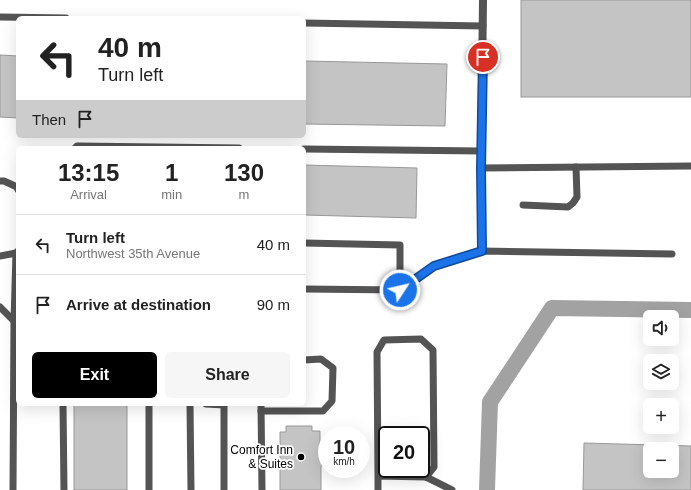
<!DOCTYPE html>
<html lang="en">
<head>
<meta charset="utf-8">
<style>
	body { margin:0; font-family:Arial,sans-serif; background:#f6f6f6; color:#222; height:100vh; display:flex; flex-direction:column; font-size:15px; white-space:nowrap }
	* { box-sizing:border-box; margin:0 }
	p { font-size:13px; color:#767676 }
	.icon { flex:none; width:22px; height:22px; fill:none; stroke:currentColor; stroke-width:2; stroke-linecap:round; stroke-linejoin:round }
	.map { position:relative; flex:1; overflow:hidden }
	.drawer { position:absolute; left:16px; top:146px; width:290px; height:260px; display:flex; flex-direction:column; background:#fff; border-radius:6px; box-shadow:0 4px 16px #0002 }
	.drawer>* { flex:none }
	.banner { position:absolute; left:16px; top:16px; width:290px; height:122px; border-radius:6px; box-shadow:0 4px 16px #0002; background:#fff; color:#222; overflow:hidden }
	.buttons { position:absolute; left:643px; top:310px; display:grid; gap:8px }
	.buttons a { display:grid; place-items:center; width:36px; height:36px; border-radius:6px; background:#fff; box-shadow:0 4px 16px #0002; font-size:20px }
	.speed { position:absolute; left:318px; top:426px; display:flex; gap:8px; font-size:20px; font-weight:700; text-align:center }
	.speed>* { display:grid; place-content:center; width:52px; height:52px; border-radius:50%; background:#fff; box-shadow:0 4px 16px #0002; line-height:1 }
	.speed small { font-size:10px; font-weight:400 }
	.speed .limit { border:2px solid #111; border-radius:6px; background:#fff; color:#111 }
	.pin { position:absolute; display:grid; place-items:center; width:34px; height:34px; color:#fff; margin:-17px; border:2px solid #fff; border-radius:50%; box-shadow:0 1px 4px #0007 }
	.me { position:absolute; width:44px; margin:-22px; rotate:55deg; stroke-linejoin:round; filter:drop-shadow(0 0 3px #0008) }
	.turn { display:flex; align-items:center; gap:14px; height:84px; padding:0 16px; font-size:18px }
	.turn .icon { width:52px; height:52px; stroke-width:2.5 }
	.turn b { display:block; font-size:28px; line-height:34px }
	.then { display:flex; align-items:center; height:38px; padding:0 16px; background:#0003; gap:8px; font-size:15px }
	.eta { display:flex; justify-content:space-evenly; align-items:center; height:68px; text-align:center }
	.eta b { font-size:24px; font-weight:800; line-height:28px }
	.button { display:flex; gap:8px; margin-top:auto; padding:8px 16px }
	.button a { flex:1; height:46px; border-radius:6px; background:#000; color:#fff; font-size:16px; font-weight:800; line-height:46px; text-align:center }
	.button a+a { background:#f6f6f6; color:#222 }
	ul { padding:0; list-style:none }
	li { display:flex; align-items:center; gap:12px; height:60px; padding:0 16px; border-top:1px solid #e0e0e0 }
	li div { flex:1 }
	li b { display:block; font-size:15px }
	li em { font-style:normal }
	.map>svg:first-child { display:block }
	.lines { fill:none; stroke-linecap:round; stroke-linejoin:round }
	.canal { stroke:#a2a2a2; stroke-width:16 }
	.building { fill:#c4c4c4; stroke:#989898; fill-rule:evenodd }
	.lane { stroke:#545454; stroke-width:7 }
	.street { stroke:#545454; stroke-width:8 }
	.route-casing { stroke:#114b97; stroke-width:10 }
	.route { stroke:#1a73e8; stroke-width:7 }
	.poi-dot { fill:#000; stroke:#fff; stroke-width:1.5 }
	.labels { text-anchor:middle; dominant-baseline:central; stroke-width:3.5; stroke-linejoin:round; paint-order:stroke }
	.poi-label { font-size:12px; fill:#000; stroke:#fff; text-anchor:end }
</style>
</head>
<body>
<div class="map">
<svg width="691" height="490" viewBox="0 0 691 490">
	<rect width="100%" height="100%" fill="#fff"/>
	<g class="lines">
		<path class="canal" d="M487,490l3,-88 62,-94 139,2"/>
	</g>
	<g class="building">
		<rect x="521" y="0" width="170" height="97"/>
		<path d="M0,55l18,1v62l-18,-1z"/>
		<path d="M304,61l143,3 -2,62 -141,-2z"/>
		<path d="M304,165l113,3 -1,50 -112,-3z"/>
		<rect x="74" y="404" width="53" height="86"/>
		<path d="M286,426h26v5h8v17h2v18h-1v24h-41v-58h6z"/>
		<path d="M584,443l107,3v44h-108zM650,449h22v22h-22z"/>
	</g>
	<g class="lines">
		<g class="lane">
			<path d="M0,17l66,1"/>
			<path d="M304,23l179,3"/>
			<path d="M75,148l2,-2 162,2"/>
			<path d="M304,149l177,2"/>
			<path d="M481,168l210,-2"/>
			<path d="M0,181h4l13,6 1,3"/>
			<path d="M523,205l45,2 5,-4 4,-6 -1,-30"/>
			<path d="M304,243l96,2v45"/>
			<path d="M0,256l16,-3 2,-2"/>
			<path d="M304,289l96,1 34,-24 47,-15 191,3"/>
			<path d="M0,307l14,14 -1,169"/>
			<path d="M14,321l2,-68"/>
			<path d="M63,404l1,86"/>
			<path d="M149,404v86"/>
			<path d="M190,404l1,86"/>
			<path d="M206,404l18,1"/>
			<path d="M261,404l1,86"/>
			<path d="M261,411h62l9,-10 1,-33 -12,-9 -17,1"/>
			<path d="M378,476l48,1 8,-10 -1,-117 -12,-11 -37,1 -7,12 1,124v14"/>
			<path d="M426,477l26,13"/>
			<path d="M224,490v-86"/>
		</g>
		<path class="street" d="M481,251v-83l2,-168"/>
	</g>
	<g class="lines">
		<g class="route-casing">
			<path id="route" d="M400,290l34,-24 48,-15 -1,-83 2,-111"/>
		</g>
		<use href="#route" class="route"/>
	</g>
	<circle class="poi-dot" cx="301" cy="457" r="4"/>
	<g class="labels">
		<g class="poi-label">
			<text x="293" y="450">Comfort Inn<tspan x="293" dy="14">&amp; Suites</tspan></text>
		</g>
	</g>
</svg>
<div class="buttons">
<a><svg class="icon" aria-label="sound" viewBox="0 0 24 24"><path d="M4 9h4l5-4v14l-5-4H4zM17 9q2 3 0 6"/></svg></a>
<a><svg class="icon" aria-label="layers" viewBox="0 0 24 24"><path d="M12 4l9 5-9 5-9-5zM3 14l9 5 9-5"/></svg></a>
<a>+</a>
<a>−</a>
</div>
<div class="speed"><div>10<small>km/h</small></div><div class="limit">20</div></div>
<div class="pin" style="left:483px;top:57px;background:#d93025"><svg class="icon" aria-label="arrive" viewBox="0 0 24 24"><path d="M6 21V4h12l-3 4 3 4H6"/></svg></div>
<svg class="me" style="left:400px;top:290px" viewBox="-20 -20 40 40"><circle r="17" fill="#1a73e8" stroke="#fff" stroke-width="3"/><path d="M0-11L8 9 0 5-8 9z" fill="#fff"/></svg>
<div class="banner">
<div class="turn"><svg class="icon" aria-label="left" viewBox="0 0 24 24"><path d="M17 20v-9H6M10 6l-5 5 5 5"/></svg><div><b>40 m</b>Turn left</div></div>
<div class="then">Then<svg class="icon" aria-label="arrive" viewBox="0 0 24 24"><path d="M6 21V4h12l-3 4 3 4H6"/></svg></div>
</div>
<section class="drawer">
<div class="eta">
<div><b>13:15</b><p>Arrival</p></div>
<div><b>1</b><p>min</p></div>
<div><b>130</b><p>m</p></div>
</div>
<ul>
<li><svg class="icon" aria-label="left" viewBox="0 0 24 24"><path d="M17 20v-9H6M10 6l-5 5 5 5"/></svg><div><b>Turn left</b><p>Northwest 35th Avenue</p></div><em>40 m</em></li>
<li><svg class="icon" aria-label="arrive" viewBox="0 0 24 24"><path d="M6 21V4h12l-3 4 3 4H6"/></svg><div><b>Arrive at destination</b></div><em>90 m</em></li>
</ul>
<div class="button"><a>Exit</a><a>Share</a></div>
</section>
</div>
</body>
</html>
